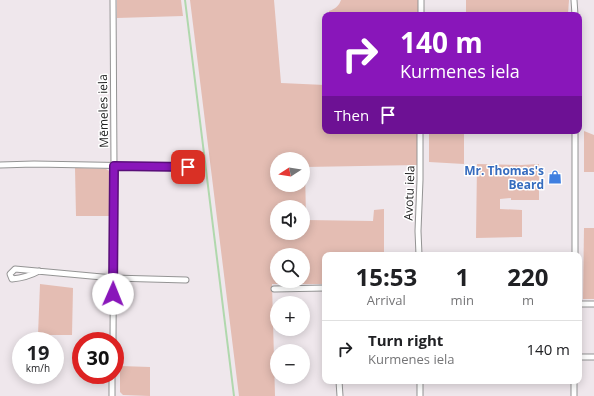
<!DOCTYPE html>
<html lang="en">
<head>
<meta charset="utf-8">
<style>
	body { margin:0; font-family:"Open Sans",sans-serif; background:#f2f2f2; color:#202124; height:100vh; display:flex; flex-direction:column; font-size:15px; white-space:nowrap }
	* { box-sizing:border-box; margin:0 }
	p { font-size:13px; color:#757577 }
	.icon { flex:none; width:22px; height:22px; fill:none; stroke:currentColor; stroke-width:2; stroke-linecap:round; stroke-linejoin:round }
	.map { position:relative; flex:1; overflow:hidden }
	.drawer { position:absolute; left:322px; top:252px; width:260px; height:132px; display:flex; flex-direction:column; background:#fff; border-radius:8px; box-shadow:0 2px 10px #0003 }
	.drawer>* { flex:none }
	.hud { position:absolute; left:322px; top:12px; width:260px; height:122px; border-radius:8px; box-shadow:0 2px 10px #0003; background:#8916ba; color:#fff; overflow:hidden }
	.needle { width:26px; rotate:258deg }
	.buttons { position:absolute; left:270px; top:152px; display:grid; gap:8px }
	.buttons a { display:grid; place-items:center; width:40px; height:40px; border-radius:50%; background:#fff; box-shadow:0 2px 10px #0003; font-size:20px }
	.speed { position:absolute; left:12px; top:332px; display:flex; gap:8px; font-size:20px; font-weight:700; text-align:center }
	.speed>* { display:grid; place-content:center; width:52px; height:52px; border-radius:50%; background:#fff; box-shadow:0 2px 10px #0003; line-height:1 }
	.speed small { font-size:10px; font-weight:400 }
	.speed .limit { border:6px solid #d22; background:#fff; color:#111 }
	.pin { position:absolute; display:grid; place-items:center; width:34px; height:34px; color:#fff; margin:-17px; border-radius:8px; box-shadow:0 2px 6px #0006 }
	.me { position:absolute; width:44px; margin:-22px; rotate:1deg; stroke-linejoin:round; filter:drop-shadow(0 0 3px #0008) }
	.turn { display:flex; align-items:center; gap:14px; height:84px; padding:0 12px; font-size:18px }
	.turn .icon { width:52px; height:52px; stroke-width:2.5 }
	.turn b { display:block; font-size:28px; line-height:34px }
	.then { display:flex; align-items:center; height:38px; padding:0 12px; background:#0003; gap:8px; font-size:15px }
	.eta { display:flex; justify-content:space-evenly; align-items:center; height:68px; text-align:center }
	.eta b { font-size:24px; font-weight:700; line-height:28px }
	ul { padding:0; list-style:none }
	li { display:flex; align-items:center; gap:12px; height:56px; padding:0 12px; border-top:1px solid #e0e0e0 }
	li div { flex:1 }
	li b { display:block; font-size:15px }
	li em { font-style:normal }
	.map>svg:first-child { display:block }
	.grass { fill:#e4bdb3; fill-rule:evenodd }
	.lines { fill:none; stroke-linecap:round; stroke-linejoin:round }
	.stream { stroke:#b0d8ad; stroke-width:2 }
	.minor-casing { stroke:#949494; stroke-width:7 }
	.minor { stroke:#fff; stroke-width:5 }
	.route-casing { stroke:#590e79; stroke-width:10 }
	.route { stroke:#8916ba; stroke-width:7 }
	.labels { text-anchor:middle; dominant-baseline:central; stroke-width:3; stroke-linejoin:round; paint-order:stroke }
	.street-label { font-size:12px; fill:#202020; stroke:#fff }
	.shop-label { font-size:12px; font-weight:bold; fill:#366cbe; stroke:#fff; text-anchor:end }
</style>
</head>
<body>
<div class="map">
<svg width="594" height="396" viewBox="0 0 594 396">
	<rect width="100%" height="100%" fill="#efe7ec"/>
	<g class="grass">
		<path d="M117,0h64l2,16 -66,2z"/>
		<path d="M190,0h84l7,83 44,2v46h93v34l-113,2 1,53 67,1 1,-11 10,-1v46h-59v29h-53l3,112h-36zM277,159h26v26h-26zM277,207h26v26h-26zM277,255h26v26h-26z"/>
		<path d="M341,0h78v15h-90v-4c6,-2 10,-5 12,-11z"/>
		<path d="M466,0h103l-1,14 -102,-1z"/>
		<path d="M429,131h35v33l-35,-2z"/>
		<path d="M584,131l10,4v37h-10z"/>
		<path d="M477,164l44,1 18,-1v36h-28v-2l-11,1v10l22,1v27l-46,1z"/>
		<path d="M75,168l31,1 5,3v44h-35z"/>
		<path d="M584,228h10v71h-11z"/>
		<path d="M40,284l33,4 -1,47h-34z"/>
		<path d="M120,366l30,1v29l-27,-1 -3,-3z"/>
	</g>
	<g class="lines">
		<path class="stream" d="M185,0l49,396"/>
		<g class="minor-casing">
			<g id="minor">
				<path d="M113,0l1,166 -1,175"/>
				<path d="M574,0l1,15"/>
				<path d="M421,15v-15"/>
				<path d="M0,165l34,-1 167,3"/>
				<path d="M419,255l-1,-24 2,-51v-49"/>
				<path d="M575,255v-124"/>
				<path d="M39,271c-9,5 -17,7 -27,8l-2,-5 5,-5 98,9 73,2"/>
				<path d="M274,289l51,-1"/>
				<path d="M579,304h15"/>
				<path d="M579,357h15"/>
				<path d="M339,381l1,15"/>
				<path d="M112,396v-21"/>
				<path d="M420,396v-15"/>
				<path d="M574,396v-15"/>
			</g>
		</g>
		<use href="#minor" class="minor"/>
	</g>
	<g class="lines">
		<g class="route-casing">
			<path id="route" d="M113,294l1,-128 74,1"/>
		</g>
		<use href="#route" class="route"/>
	</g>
	<defs>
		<g id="shop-bare" transform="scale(1.08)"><path d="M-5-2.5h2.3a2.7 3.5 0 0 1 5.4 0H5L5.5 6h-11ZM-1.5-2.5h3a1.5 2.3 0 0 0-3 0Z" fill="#3f7fe0" stroke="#fff" stroke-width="2.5" paint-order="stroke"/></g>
	</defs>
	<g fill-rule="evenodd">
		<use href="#shop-bare" x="555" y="177"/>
	</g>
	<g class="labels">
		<g class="street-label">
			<text transform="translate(103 111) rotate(-91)">Mēmeles iela</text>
			<text transform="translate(409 193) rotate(-88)">Avotu iela</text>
		</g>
		<g class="shop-label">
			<text x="544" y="170">Mr. Thomas's<tspan x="544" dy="14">Beard</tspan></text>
		</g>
	</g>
</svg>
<div class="buttons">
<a><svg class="needle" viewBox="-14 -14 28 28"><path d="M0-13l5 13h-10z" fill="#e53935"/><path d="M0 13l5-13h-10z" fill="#757577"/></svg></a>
<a><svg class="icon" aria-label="sound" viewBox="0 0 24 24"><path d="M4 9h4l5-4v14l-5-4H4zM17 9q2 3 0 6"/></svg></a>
<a><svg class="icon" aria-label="search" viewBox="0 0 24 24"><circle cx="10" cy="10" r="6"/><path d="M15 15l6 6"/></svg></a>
<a>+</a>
<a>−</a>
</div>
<div class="speed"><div>19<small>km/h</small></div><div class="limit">30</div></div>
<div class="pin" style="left:188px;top:167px;background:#d93025"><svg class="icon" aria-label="arrive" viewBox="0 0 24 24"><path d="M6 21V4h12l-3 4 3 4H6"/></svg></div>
<svg class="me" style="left:113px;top:294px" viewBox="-20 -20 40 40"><circle r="19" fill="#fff"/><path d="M0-13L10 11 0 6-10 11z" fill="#8916ba"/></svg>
<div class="hud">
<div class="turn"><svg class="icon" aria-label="right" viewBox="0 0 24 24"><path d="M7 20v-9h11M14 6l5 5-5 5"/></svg><div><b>140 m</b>Kurmenes iela</div></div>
<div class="then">Then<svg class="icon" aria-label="arrive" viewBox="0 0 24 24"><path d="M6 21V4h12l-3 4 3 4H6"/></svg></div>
</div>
<section class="drawer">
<div class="eta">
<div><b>15:53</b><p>Arrival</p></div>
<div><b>1</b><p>min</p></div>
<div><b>220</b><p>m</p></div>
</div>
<ul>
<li><svg class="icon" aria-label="right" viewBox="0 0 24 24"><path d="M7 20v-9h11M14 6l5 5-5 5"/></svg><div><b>Turn right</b><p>Kurmenes iela</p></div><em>140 m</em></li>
</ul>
</section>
</div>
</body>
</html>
